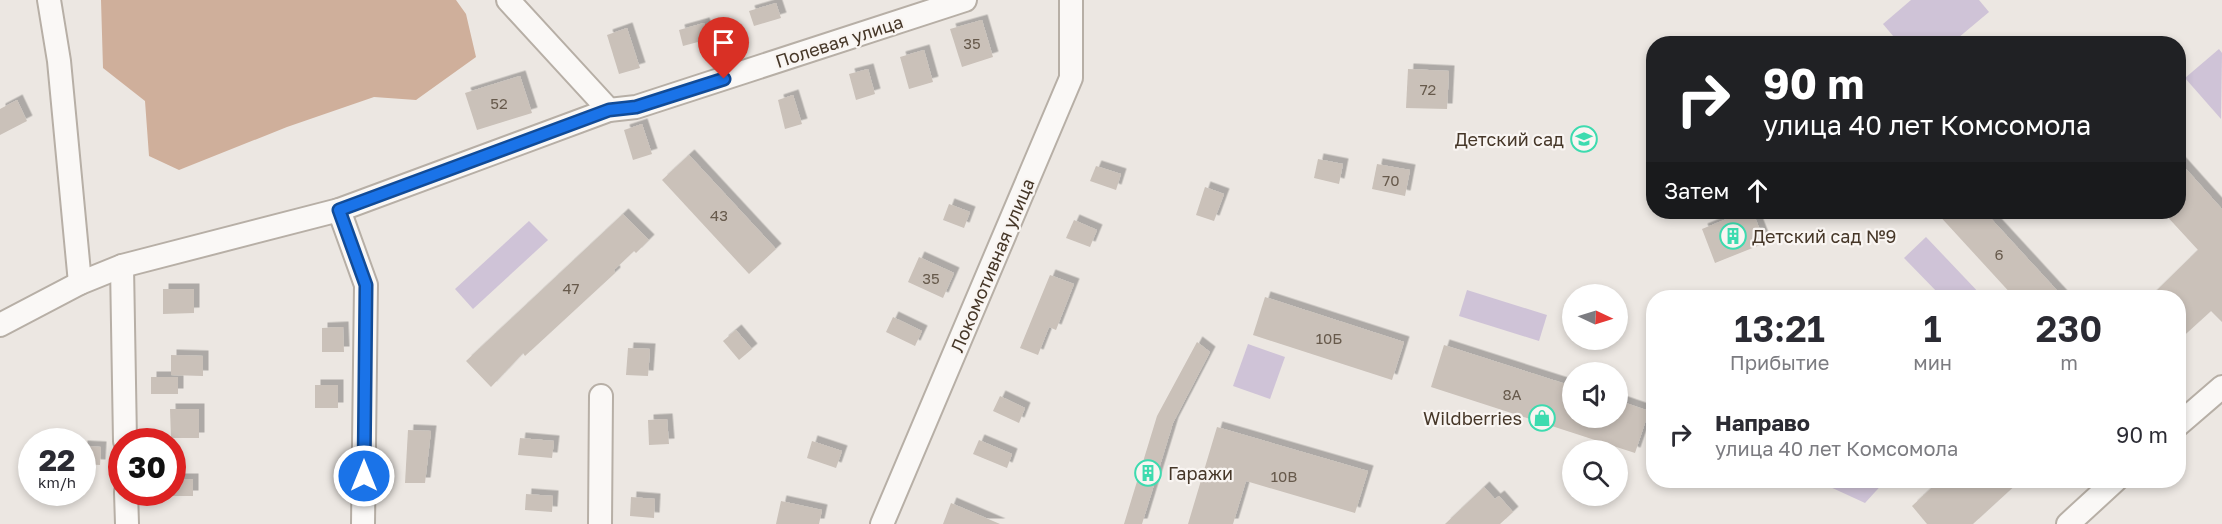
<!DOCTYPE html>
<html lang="ru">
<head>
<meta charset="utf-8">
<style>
	body { margin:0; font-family:"Golos Text",sans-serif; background:#f2f2f3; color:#2b2b33; height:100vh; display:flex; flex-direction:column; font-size:22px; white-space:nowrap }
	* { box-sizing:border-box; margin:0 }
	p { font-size:20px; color:#7c7c81 }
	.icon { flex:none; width:33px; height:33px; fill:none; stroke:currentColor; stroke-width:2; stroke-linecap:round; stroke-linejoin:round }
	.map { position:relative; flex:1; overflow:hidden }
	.sheet { position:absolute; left:1646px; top:290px; width:540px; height:198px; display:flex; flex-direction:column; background:#fff; border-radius:24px; box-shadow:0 3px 9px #0003 }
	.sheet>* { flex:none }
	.top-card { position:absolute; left:1646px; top:36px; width:540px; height:183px; border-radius:24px; box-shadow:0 3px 9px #0003; background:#202124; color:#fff; overflow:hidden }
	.needle { width:39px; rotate:94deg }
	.buttons { position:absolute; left:1562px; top:284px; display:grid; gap:12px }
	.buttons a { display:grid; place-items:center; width:66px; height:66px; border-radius:50%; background:#fff; box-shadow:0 3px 9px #0003; font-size:30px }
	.speed { position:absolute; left:18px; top:428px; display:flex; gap:12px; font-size:30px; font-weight:700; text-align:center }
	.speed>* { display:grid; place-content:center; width:78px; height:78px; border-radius:50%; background:#fff; box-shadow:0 3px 9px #0003; line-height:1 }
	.speed small { font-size:15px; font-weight:400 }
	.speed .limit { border:9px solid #d22; background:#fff; color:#111 }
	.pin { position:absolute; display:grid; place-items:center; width:51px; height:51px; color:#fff; margin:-62px -26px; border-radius:50% 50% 50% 0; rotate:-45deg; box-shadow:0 0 6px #0007 }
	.pin .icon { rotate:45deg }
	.me { position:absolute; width:66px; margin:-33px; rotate:0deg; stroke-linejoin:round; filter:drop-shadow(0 0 4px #0008) }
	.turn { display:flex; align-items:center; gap:21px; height:126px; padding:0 18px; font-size:27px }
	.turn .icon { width:78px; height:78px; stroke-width:2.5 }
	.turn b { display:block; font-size:42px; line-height:51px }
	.then { display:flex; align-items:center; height:57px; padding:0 18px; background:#0003; gap:12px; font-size:22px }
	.eta { display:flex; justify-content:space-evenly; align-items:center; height:102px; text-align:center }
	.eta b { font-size:36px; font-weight:600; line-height:42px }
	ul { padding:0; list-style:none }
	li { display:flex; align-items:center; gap:18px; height:84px; padding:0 18px }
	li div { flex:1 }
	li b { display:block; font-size:22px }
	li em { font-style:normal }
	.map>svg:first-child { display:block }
	.green { fill:#cfc3d7 }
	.water { fill:#cfaf9b }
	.building { fill:#cac1b9; filter:url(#shadow) }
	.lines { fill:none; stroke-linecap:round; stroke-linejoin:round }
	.minor-casing { stroke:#b7afa6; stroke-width:26 }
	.minor { stroke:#faf8f6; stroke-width:22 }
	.route-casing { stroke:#114b97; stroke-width:15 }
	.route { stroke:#1a73e8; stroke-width:10 }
	.labels { text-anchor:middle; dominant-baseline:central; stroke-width:4.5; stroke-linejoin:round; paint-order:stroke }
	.number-label { font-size:15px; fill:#675a4c }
	.street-label { font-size:18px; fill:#463728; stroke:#f9f5f2 }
	.poi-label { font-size:18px; fill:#463728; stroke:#f9f5f2; text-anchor:end }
</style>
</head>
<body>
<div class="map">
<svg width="2222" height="524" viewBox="0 0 2222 524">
	<defs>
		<filter id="shadow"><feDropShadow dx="5.5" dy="-5.5" stdDeviation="0" flood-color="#0004"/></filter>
	</defs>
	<rect width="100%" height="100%" fill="#ece7e2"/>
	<g class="green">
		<path d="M1911,0h68l10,12 -37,31h-53l-16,-19z"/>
		<path d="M2219,49l3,4 -1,66 -36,-41z"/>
		<path d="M529,221l19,19 -75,69 -18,-20z"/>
		<path d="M1926,237l57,60h-41l-38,-39z"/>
		<path d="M1467,290l80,25 -8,26 -80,-25z"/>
		<path d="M1248,344l37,13 -15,42 -37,-13z"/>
		<path d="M1815,480h71l-21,23z"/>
	</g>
	<path class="water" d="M101,0h355l10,14 10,43 -60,43 -42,-3 -87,30 -108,43 -30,-14 -4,-55 -42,-33z"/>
	<g class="building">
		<path d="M776,3l5,15 -27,8 -5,-15z"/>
		<path d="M982,20l11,37 -31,10 -12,-38z"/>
		<path d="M704,23l5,16 -26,7 -4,-16z"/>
		<path d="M627,28l13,40 -21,6 -12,-39z"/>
		<path d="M924,50l9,32 -24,7 -9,-32z"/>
		<path d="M868,69l7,25 -19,6 -7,-26z"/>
		<path d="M1408,69l41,2 -2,38 -41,-1z"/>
		<path d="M520,76l12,37 -55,17 -12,-37z"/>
		<path d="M793,95l9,29 -17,5 -7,-29z"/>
		<path d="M17,100l10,21 -27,14v-26z"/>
		<path d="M642,124l10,30 -19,6 -9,-30z"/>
		<path d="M689,155l87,94 -27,25 -87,-94z"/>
		<path d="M1318,159l25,5 -4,20 -25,-6z"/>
		<path d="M2178,160l44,49v113l-11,-11 -33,30v-44h-28l48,-47 -35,-38h15z"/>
		<path d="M1377,164l33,6 -5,26 -33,-7z"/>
		<path d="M1096,166l25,8 -5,16 -26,-9z"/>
		<path d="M1205,187l19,7 -10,27 -18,-6z"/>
		<path d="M949,204l21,8 -6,16 -21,-8z"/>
		<path d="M1732,212h21l12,31 -50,20 -13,-34 32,-13z"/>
		<path d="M1936,212h49l78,85h-49z"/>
		<path d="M623,214l26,26 -13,13 -2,-2 -20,19 1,3 -90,83 -2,-3 -32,34 -25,-26z"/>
		<path d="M1074,220l23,10 -7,17 -24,-9z"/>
		<path d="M919,257l35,16 -11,25 -35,-16z"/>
		<path d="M1050,275l24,9 -18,46 -7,-3 -11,28 -18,-7z"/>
		<path d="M163,289h31v24l-31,1z"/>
		<path d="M1265,297l139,45 -12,38 -139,-45z"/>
		<path d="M893,317l29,14 -7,15 -29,-14z"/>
		<path d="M343,327l1,25h-22v-24z"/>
		<path d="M736,330l16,19 -13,11 -16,-19z"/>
		<path d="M1197,342l13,10 -37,71 -31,101h-18l33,-108z"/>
		<path d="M1444,345l128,41v31h45v-17l32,11 -14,42 -204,-66z"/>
		<path d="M628,348l22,1 -2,27 -22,-1z"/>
		<path d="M171,355l32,1v20l-32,-1z"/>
		<rect x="151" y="377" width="27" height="17"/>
		<rect x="315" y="385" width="23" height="23"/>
		<path d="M1000,396l25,12 -6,15 -26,-12z"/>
		<path d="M170,409h29v29h-28z"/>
		<path d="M667,419l2,25 -20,1 -1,-25z"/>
		<path d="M1217,427l151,44 -13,42 -109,-32 -13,43h-45z"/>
		<path d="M408,430l23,1 -6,52h-20z"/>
		<path d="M520,438l34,3 -2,17 -34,-3z"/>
		<path d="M979,440l33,14 -5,14 -34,-14z"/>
		<path d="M812,441l30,10 -6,17 -29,-10z"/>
		<path d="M82,446l19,1 -1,18 -18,-1z"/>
		<rect x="172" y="479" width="21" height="17"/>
		<path d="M1940,480h81l-48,44h-46l-15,-18z"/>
		<path d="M1484,487l11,12 4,-3 14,16 -13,12h-55z"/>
		<path d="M526,494l27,2 -1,16 -27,-2z"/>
		<path d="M631,497l24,2 -1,19 -24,-2z"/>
		<path d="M781,501l41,9 -3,14h-43z"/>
		<path d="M951,503l49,21h-57z"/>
	</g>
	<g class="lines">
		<g class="minor-casing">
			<g id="minor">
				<path d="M49,0l10,61 21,222"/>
				<path d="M508,0l101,110"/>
				<path d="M339,210l27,75 -3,239"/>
				<path d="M122,266l3,175"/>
				<path d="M0,325l80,-42 42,-17 217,-56 270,-100 27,-3 329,-107"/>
				<path d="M2178,425l44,-38"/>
				<path d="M126,492l1,32"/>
				<path d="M600,524l1,-128"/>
				<path d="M882,524l189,-446v-78"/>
				<path d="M2068,524l48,-44"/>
			</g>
		</g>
		<use href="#minor" class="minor"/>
	</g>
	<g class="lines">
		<g class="route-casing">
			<path id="route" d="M364,476l2,-191 -27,-75 270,-100 27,-3 88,-28"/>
		</g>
		<use href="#route" class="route"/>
	</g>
	<defs>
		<g id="school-ring" transform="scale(1.35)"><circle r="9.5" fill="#f9f5f2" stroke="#3ddbaf" stroke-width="1.5"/><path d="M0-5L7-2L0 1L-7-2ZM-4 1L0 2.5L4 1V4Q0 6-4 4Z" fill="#3ddbaf"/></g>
		<g id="building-ring" transform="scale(1.35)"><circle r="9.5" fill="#f9f5f2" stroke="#3ddbaf" stroke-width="1.5"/><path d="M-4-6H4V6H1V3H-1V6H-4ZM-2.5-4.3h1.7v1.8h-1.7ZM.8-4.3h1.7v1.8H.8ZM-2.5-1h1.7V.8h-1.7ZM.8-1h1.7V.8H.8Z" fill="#3ddbaf"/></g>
		<g id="shop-ring" transform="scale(1.35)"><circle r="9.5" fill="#f9f5f2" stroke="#3ddbaf" stroke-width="1.5"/><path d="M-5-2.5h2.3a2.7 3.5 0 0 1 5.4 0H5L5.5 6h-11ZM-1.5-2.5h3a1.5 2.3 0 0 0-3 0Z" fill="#3ddbaf"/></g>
	</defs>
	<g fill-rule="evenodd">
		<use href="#school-ring" x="1584" y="139"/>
		<use href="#building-ring" x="1733" y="236"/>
		<use href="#shop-ring" x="1542" y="418"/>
		<use href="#building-ring" x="1148" y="473"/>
	</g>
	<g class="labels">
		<g class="number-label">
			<text x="972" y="43">35</text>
			<text x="1428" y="89">72</text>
			<text x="499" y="103">52</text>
			<text x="1391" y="180">70</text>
			<text x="719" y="215">43</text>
			<text x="1999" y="254">6</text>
			<text x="931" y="278">35</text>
			<text x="571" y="288">47</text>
			<text x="1329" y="338">10Б</text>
			<text x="1512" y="394">8А</text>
			<text x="1284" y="476">10В</text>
		</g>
		<g class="street-label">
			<text transform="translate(839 41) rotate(-18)">Полевая улица</text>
			<text transform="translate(992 265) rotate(-67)">Локомотивная улица</text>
		</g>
		<g class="poi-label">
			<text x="1564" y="139">Детский сад</text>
			<text x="1752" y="236" text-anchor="start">Детский сад №9</text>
			<text x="1522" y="418">Wildberries</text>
			<text x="1168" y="473" text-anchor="start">Гаражи</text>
		</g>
	</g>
</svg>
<div class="buttons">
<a><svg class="needle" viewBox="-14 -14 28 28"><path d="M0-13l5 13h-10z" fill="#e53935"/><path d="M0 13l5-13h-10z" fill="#7c7c81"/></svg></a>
<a><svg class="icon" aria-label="sound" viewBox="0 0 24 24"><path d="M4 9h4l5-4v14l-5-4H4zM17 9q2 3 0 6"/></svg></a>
<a><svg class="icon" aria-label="search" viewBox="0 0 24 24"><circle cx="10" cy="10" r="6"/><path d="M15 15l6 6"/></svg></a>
</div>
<div class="speed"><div>22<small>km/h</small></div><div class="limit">30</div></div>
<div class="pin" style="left:724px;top:79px;background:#d93025"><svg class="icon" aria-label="arrive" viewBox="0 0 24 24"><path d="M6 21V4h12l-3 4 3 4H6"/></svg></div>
<svg class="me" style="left:364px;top:476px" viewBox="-20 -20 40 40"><circle r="17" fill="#1a73e8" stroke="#fff" stroke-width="3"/><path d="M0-11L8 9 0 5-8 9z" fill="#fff"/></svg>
<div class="top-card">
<div class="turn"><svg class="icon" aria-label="right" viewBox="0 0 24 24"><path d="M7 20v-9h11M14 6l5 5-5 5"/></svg><div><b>90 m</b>улица 40 лет Комсомола</div></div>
<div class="then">Затем<svg class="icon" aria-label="ahead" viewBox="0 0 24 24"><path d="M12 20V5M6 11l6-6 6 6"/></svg></div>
</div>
<section class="sheet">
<div class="eta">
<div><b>13:21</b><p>Прибытие</p></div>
<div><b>1</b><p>мин</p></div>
<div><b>230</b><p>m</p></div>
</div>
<ul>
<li><svg class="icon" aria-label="right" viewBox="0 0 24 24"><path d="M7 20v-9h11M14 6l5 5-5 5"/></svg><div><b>Направо</b><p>улица 40 лет Комсомола</p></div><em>90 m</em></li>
</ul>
</section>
</div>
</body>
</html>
